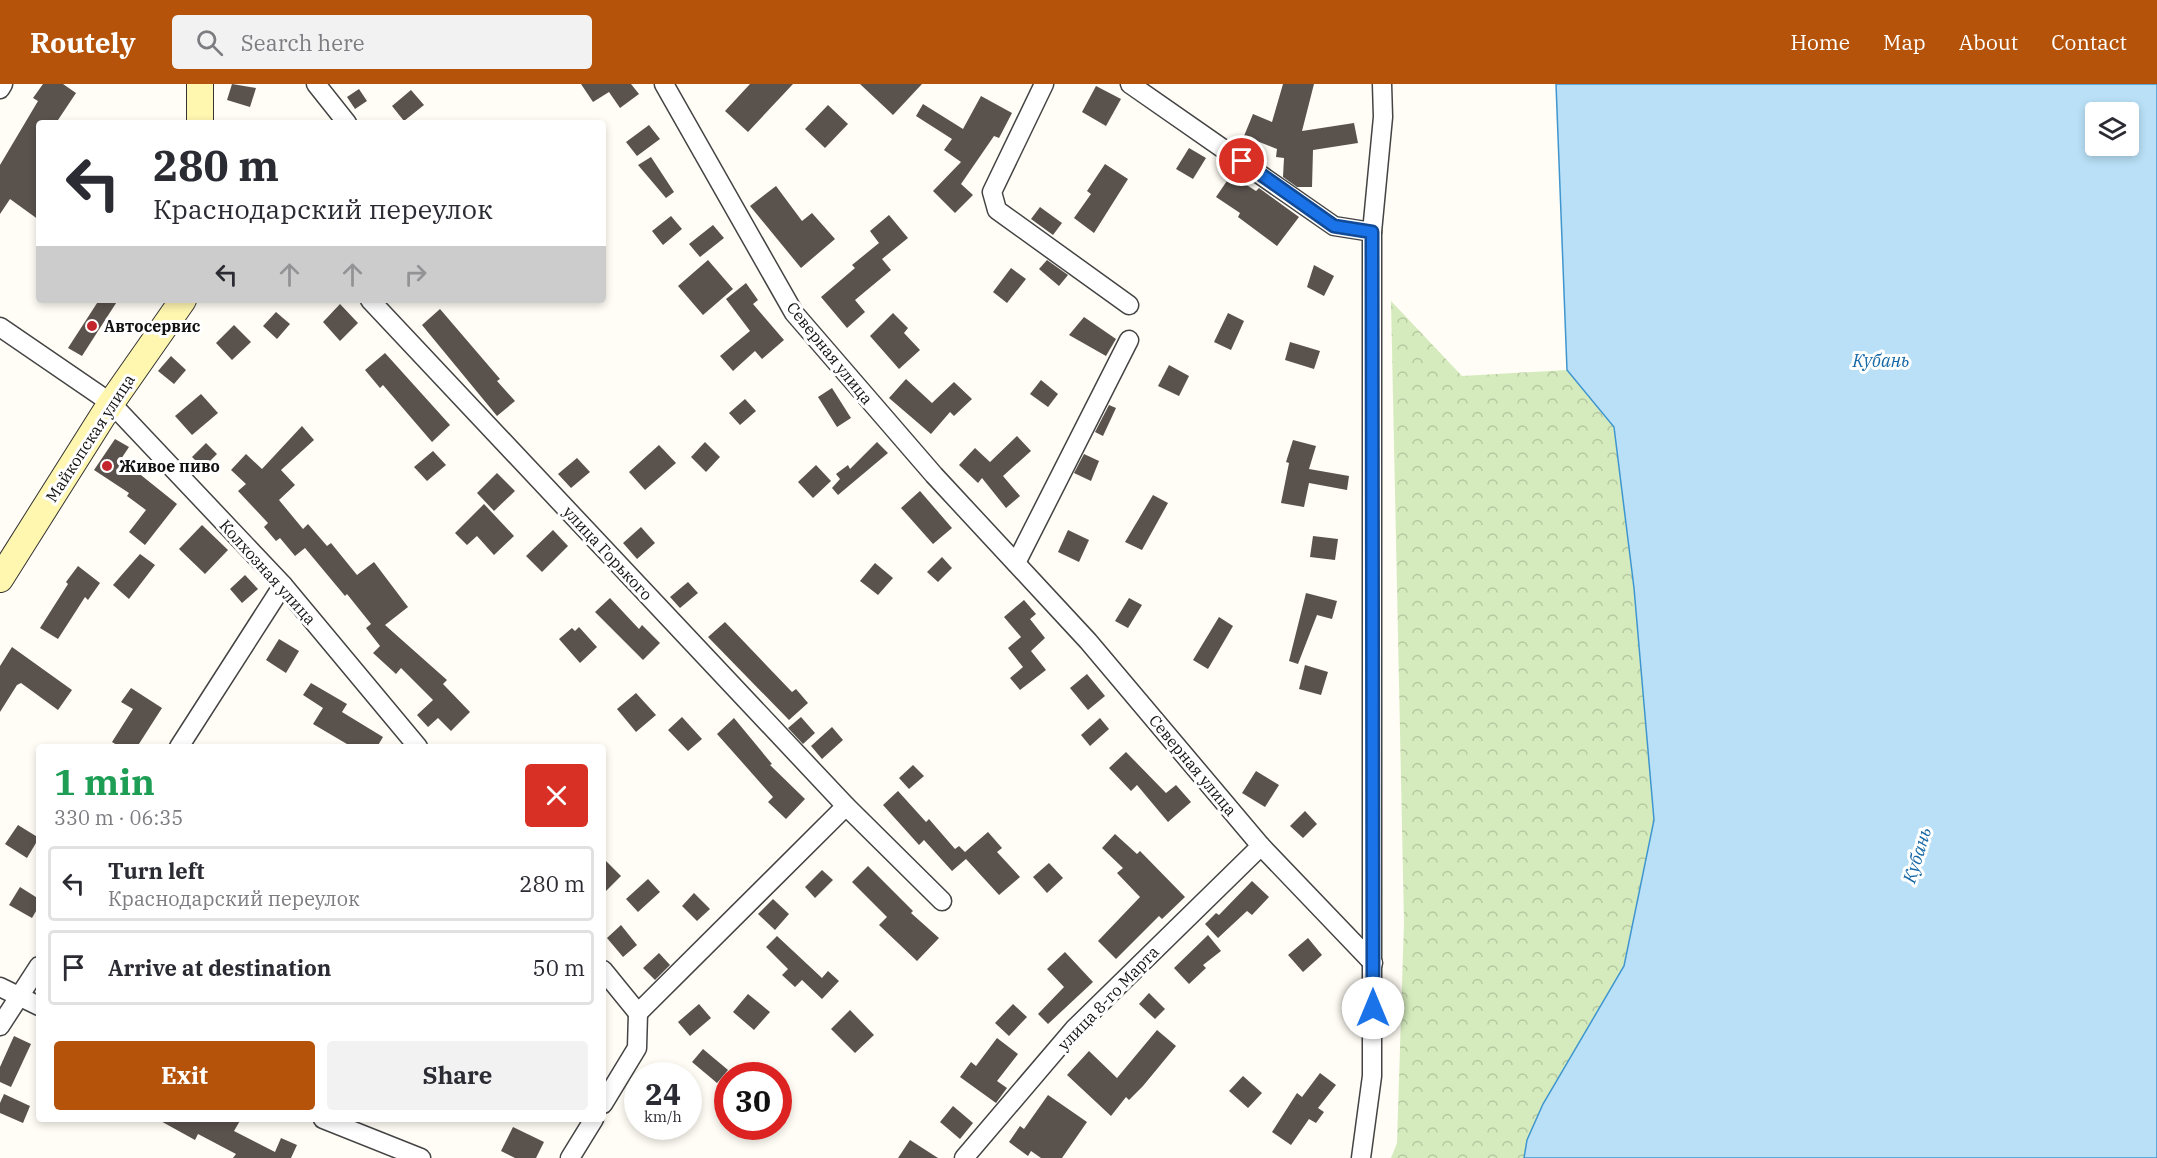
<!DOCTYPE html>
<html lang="en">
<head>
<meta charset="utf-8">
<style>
	body { margin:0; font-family:"IBM Plex Serif",serif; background:#f2f2f3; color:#2b2b33; height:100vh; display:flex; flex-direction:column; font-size:22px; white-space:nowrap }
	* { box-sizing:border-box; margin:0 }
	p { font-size:20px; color:#7c7c81 }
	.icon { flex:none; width:33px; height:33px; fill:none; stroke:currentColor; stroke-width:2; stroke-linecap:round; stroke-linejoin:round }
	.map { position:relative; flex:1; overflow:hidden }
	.drawer { position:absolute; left:36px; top:660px; width:570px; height:378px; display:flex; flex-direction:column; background:#fff; border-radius:6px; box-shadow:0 3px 9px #0003 }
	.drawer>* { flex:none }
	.guide { position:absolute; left:36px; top:36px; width:570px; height:183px; border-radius:6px; box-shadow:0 3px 9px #0003; background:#fff; color:#2b2b33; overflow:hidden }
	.fabs { position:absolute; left:2085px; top:18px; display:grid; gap:12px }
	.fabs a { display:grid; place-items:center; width:54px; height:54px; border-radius:6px; background:#fff; box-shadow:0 3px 9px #0003; font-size:30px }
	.speed { position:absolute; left:624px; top:978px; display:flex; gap:12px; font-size:30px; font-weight:700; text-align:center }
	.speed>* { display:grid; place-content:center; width:78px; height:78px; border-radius:50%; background:#fff; box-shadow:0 3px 9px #0003; line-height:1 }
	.speed small { font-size:15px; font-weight:400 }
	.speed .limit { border:9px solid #d22; background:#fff; color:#111 }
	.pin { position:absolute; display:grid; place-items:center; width:51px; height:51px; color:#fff; margin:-26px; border:3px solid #fff; border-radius:50%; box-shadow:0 2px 6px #0007 }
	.me { position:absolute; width:66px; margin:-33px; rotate:0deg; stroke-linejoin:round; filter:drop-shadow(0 0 4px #0008) }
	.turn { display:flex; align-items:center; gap:21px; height:126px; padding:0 18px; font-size:27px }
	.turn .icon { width:78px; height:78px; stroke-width:2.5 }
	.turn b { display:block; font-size:42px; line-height:51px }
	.lanes { display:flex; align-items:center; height:57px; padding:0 18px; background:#0003; justify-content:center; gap:30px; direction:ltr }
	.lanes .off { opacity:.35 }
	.round { display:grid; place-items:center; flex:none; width:63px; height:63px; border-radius:6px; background:#f2f2f3 }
	.overview { display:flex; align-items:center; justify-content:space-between; height:102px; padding:0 18px }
	h1 { font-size:36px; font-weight:700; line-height:45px; color:#1e9e55 }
	.action { display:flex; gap:12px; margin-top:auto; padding:12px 18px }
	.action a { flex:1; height:69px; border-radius:6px; background:#b45309; color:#fff; font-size:24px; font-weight:700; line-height:69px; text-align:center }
	.action a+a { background:#f2f2f3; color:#2b2b33 }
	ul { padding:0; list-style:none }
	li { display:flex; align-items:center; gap:18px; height:75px; margin:0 12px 9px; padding:0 6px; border:3px solid #e1e1e2; border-radius:6px }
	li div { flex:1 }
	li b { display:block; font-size:22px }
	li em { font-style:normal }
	header { display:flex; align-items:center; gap:36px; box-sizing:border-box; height:84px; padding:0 30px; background:#b45309; color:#fff }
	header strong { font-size:28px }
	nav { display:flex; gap:33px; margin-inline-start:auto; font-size:21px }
	.search { width:420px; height:54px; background:#f2f2f3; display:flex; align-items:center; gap:15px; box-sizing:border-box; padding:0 21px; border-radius:6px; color:#7c7c81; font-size:22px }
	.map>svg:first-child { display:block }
	.park { fill:url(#park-crowns) }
	.water { fill:#b9e0f7; stroke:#3f96cf; stroke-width:1.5; fill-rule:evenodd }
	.building { fill:#5a524d }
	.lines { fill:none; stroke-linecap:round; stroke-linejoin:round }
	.street-casing { stroke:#444; stroke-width:21 }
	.secondary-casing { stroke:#333; stroke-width:28 }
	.street { stroke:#fff; stroke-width:18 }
	.secondary { stroke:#fff6b0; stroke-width:26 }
	.route-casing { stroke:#114b97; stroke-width:15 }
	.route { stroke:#1a73e8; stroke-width:10 }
	.poi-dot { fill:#c4262e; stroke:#fff; stroke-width:2 }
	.labels { text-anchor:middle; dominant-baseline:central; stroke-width:6; stroke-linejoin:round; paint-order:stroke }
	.poi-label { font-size:16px; font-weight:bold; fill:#111; stroke:#fff; text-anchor:start }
	.street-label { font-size:16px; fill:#111; stroke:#fff }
	.water-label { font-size:18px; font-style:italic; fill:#1768a6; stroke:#fff }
</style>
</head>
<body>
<header>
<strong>Routely</strong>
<div class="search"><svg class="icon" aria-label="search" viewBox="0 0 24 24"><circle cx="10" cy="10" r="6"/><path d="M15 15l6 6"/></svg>Search here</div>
<nav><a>Home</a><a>Map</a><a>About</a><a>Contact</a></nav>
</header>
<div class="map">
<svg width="2157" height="1074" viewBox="0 0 2157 1074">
	<defs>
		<pattern id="park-crowns" width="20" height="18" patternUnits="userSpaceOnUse" patternTransform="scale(1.5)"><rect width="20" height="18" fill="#d5ebbd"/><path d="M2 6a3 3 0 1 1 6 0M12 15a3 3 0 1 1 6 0" fill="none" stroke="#b6c8a1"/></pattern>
	</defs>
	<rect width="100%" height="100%" fill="#fffdf5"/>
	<path class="park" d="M1391,217l71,75 105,-6 47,57 20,161 20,232 -30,146 -81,138 -16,36 -3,18h-133l6,-15 7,-221z"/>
	<path class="water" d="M1556,0h601v1074h-633l3,-18 16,-36 81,-138 30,-146 -20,-232 -20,-161 -47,-57zM2096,28h32v34h-32z"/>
	<g class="building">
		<path d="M43,0h20l13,9 -20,30h-17v97l-29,-21 -10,15v-49l38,-64 -5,-3z"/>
		<path d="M232,0l24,4 -6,19 -23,-7z"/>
		<path d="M581,0h50l8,10 -19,14 -11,-16 -16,10z"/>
		<path d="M750,0h43l-45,48 -23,-21z"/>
		<path d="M860,0h62l-29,31z"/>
		<path d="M1283,0h31l-12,47 52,-8 4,20 -45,7 -1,37h-15l-14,-10 1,-19 -8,-1 1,-8 -33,-13 9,-22 19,8z"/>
		<path d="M1096,2l25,13 -15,27 -24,-14z"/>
		<path d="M359,5l8,12 -12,8 -8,-12z"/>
		<path d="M411,6l13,15 -20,16 -12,-15z"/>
		<path d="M981,12l31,17 -13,25 -5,-2 -33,48 12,11 -18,18 -22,-22 28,-29 -17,-12 8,-11 -36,-23 7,-12 40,25z"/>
		<path d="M828,21l20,19 -23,24 -20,-19z"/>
		<path d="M649,41l11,14 -23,17 -11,-14z"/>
		<path d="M1189,64l17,10 -13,21 -17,-10z"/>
		<path d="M651,73l23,35 -8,6 -28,-33z"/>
		<path d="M1105,80l23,15 -34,54 -20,-15 17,-24 -4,-3z"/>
		<path d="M1231,91l25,16 3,-3 40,29 -22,29 -39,-29 2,-4 -24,-16z"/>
		<path d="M776,102l26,35 10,-8 23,26 -34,29 -51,-62z"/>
		<path d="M1040,123l22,16 -9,12 -22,-16z"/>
		<path d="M889,131l19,23 -26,21 9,11 -36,30 10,12 -18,16 -26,-31 34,-29 -3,-3 27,-22 -9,-12z"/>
		<path d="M671,132l11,13 -19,16 -11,-14z"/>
		<path d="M713,141l11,13 -24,19 -11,-13z"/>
		<path d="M708,176l25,29 -30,26 -25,-29z"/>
		<path d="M1047,176l21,15 -9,11 -20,-17z"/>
		<path d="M1314,181l20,11 -10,20 -17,-9z"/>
		<path d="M1011,184l15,11 -19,24 -14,-11z"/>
		<path d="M746,199l12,17 -5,4 31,36 -22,19 -7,-8 -22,20 -13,-15 30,-25 -24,-32z"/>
		<path d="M99,216h19l-36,56 -14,-8z"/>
		<path d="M340,220l18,19 -18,18 -17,-19z"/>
		<path d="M440,225l60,70 -3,2 18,20 -18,15 -75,-91z"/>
		<path d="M276,228l14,12 -13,15 -14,-13z"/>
		<path d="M893,229l15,15 -4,5 16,17 -21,19 -29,-33z"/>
		<path d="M1228,229l16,8 -13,29 -17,-8z"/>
		<path d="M1084,233l32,22 -10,17 -37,-21z"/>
		<path d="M234,241l17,17 -19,18 -16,-17z"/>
		<path d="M1290,258l30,9 -6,18 -29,-9z"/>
		<path d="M385,269l65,72 -18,17 -49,-57 -3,3 -15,-18z"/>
		<path d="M171,272l15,14 -12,14 -16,-13z"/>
		<path d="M1169,281l20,11 -10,20 -21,-10z"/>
		<path d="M906,295l26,24 22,-21 18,17 -18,17 -4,-4 -19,22 -42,-36z"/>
		<path d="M1041,296l17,14 -10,13 -18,-13z"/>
		<path d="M832,304l19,30 -14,9 -19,-30z"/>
		<path d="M201,310l17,19 -26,22 -17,-19z"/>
		<path d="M745,315l11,12 -16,14 -11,-12z"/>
		<path d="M1109,321l7,3 -13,28 -8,-4z"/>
		<path d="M302,342l12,14 -33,30 14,15 -16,15 24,29 5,-5 19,22 4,-3 26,32 17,-13 34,45 -23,18 62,55 -4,4 27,28 -19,19 -13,-13 -10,9 -11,-12 16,-15 -32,-32 -5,6 -23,-21 7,-7 -14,-18 5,-4 -24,-30 -2,2 -40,-48 -10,8 -15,-18 -4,3 -12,-14 4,-4 -30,-32 8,-7 -15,-14 15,-16 16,15z"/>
		<path d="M1017,352l14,15 -28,25 17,20 -14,12 -24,-30 -4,5 -19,-18 16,-17 15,14z"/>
		<path d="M115,355l14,8 -8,12 56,45 -32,41 -16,-13 17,-22 -19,-14 2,-3 -35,-23z"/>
		<path d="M1293,356l23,6 -7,23 40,7 -2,14 -38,-7 -5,24 -23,-4 8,-40 -3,-1z"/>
		<path d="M705,358l15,15 -14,15 -15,-15z"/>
		<path d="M877,358l11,11 -50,42 -6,-7 8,-9 -4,-5 12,-9 2,4z"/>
		<path d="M206,359l11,11 -14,14 -11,-11z"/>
		<path d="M659,361l17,18 -31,27 -16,-18z"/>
		<path d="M433,367l13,14 -19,16 -13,-14z"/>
		<path d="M1084,370l15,7 -8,20 -17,-8z"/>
		<path d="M577,374l13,14 -19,16 -13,-14z"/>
		<path d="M816,381l15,16 -18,17 -15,-16z"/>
		<path d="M497,389l18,18 -21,20 -17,-18z"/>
		<path d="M920,407l32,37 -19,16 -32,-36z"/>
		<path d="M1153,411l15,8 -26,47 -17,-8z"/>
		<path d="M484,420l30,32 -20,19 -17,-19 -10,9 -12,-12z"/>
		<path d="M202,441l26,25 -23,24 -26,-25z"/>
		<path d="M641,443l14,16 -18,16 -14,-16z"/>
		<path d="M553,446l15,16 -26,26 -16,-16z"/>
		<path d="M1068,446l21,10 -10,22 -21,-10z"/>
		<path d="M1313,452l25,3 -3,21 -25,-3z"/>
		<path d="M140,470l15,11 -26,34 -16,-14z"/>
		<path d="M942,473l10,11 -14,14 -11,-10z"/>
		<path d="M875,479l18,15 -15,17 -18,-14z"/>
		<path d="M78,482l22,17 -12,17 -3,-3 -27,42 -18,-11 28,-44 -2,-2z"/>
		<path d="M245,491l13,14 -16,14 -12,-14z"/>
		<path d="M688,498l10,11 -18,15 -10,-11z"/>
		<path d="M1306,509l31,8 -5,18 -15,-4 -19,49 -9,-3z"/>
		<path d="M610,514l29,31 3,-4 18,18 -17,17 -48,-48z"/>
		<path d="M1129,514l13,7 -14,23 -13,-7z"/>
		<path d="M1024,516l12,14 -6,5 15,19 -14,13 15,19 -26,20 -10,-12 13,-11 -15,-19 13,-11 -17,-20z"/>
		<path d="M1219,533l14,9 -25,43 -15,-9z"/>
		<path d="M725,538l67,70 4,-3 12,14 -19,17 -81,-83z"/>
		<path d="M579,543l18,20 -17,16 -21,-24 13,-11 3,3z"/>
		<path d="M279,555l20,12 -13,22 -20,-13z"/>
		<path d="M12,563l60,43 -14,20 -37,-27 -4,2 -17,27v-46z"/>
		<path d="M1305,581l23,7 -7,23 -22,-6z"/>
		<path d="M1087,590l18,22 -17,14 -18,-22z"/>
		<path d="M311,599l36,21 -5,8 41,25 -6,10h-25l-39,-23 10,-16 -20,-13z"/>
		<path d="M131,604l31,20 -25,39h-17l-8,-5 21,-33 -12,-7z"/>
		<path d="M636,609l20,22 -20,17 -19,-23z"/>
		<path d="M682,633l20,22 -14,12 -20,-21z"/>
		<path d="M801,633l14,16 -12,11 -15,-16z"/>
		<path d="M734,634l38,46 -2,1 35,34 -19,20 -18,-17 5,-5 -56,-63z"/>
		<path d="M1100,634l9,11 -19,17 -9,-11z"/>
		<path d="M832,643l11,13 -21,19 -11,-13z"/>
		<path d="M1126,668l40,41 10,-8 15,17 -23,20 -31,-37 -6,6 -22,-23z"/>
		<path d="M913,681l11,11 -15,13 -10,-11z"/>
		<path d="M1256,687l23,14 -14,22 -23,-14z"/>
		<path d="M898,707l28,31 3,-3 26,30 4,-3 6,6 23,-20 14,16 -5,4 23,25 -21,18 -33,-36 -14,12 -28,-31 -5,5 -36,-40z"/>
		<path d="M1305,727l12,13 -14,14 -13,-12z"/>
		<path d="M18,741l21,13 -12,20 -22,-14z"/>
		<path d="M1115,750l22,20 3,-3 45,46 -23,22 -3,-3 -43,43 -18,-18 42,-44 -23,-24 6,-5 -21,-20z"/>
		<path d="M603,774l18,18 -18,18z"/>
		<path d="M1049,779l14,15 -16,15 -14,-16z"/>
		<path d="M868,782l45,45 -2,2 28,25 -22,23 -38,-36 8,-8 -35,-35z"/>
		<path d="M822,786l11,10 -18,18 -10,-11z"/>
		<path d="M648,795l12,13 -22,20 -12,-13z"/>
		<path d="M1252,797l17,16 -17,18 -5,-4 -29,27 -13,-14 11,-11 3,2z"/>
		<path d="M20,803l19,12v7l-7,12 -23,-13z"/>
		<path d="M694,809l16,16 -13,12 -15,-15z"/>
		<path d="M773,815l16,15 -14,16 -17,-16z"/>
		<path d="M621,841l16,20 -14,12 -16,-19z"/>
		<path d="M1208,851l13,16 -18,14 3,3 -17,16 -15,-16z"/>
		<path d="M777,852l45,42 6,-7 11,10 -17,18 -20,-19 -7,7 -13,-12 6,-6 -22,-22z"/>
		<path d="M1308,854l14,17 -19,17 -15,-17z"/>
		<path d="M1065,868l28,30 -45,42 -10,-10 26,-27 -17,-18z"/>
		<path d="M659,869l11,12 -15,15 -12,-12z"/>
		<path d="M1149,909l16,16 -10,10 -16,-15z"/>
		<path d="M748,910l22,18 -16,18 -21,-18z"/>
		<path d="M699,920l12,14 -21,18 -12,-14z"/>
		<path d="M1013,920l14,13 -18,19 -14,-13z"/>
		<path d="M850,926l24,25 -19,18 -24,-24z"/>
		<path d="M1157,946l19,16 -33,40 -14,14 -3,-3 -15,19 -44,-41 22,-24 28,27z"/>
		<path d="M14,952l17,8 -20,43 -11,-5v-15z"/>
		<path d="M997,954l21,16 -21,27 10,7 -11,15 -36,-26 11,-15 5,4z"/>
		<path d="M703,965l25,21 -11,13 -25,-21z"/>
		<path d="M1320,989l16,12 -18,23 6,4 -8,11 -7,-4 -18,26 -19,-13 25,-39 5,4z"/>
		<path d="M1243,992l19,17 -14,15 -19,-17z"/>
		<path d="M4,1010l26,12 -7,17 -23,-10v-10z"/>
		<path d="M1048,1011l39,27 -25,36h-21l-10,-7 -3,5 -19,-14 11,-16 4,3z"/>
		<path d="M953,1022l20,17 -13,16 -20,-17z"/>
		<path d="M157,1035h84l-7,12 41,21 6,-14 16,7 -6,13h-58l3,-4 -38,-20 -3,6z"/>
		<path d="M513,1043l31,15 -8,16h-21l-14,-7z"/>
		<path d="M910,1056l28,18h-40z"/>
	</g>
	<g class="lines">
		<g class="street-casing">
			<g id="street">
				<path d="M316,0l31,39"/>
				<path d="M664,0l130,229 140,162 154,166 173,205 112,117"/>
				<path d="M1044,0l-52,108 5,18 132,95"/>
				<path d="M1130,0l204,142 38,6"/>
				<path d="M0,5l3,-5"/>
				<path d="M370,216l476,506 96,95"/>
				<path d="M0,243l111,76 172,182 135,162"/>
				<path d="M1016,479l113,-223"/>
				<path d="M179,663l104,-162"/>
				<path d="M603,886l35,43"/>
				<path d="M0,903l39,19"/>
				<path d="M638,929l208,-207"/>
				<path d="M0,942l39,-60"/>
				<path d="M603,1020l34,-56 1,-35"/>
				<path d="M323,1035l98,39"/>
				<path d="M570,1074l24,-39"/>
				<path d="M964,1074l110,-129 187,-183"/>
				<path d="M1361,1074l11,-82v-844l11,-115 -1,-33"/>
			</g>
		</g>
		<g class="secondary-casing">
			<g id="secondary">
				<path d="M200,0v39"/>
				<path d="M0,495l111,-176 72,-103"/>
			</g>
		</g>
		<use href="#street" class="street"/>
		<use href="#secondary" class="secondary"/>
	</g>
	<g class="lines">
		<g class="route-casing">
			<path id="route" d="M1242,77l92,65 38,6 1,776"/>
		</g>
		<use href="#route" class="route"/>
	</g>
	<g class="poi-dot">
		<circle cx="92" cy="242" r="6"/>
		<circle cx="107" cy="382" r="6"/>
	</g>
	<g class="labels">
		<g class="poi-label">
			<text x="104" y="242">Автосервис</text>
			<text x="119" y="382">Живое пиво</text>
		</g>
		<g class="street-label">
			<text transform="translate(830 269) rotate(51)">Северная улица</text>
			<text transform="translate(90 354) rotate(-57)">Майкопская улица</text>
			<text transform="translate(608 469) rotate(47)">улица Горького</text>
			<text transform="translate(268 488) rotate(48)">Колхозная улица</text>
			<text transform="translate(1193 681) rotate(50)">Северная улица</text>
			<text transform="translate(1108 914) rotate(-46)">улица 8-го Марта</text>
		</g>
		<g class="water-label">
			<text x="1881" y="276">Кубань</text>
			<text transform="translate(1917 771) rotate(-73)">Кубань</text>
		</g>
	</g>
</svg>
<div class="fabs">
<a><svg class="icon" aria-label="layers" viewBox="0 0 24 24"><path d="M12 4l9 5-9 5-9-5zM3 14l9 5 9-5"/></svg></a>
</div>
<div class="speed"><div>24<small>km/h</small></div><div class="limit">30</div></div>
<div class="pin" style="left:1242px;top:77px;background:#d93025"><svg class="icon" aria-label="arrive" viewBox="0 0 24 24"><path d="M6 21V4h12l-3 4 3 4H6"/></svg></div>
<svg class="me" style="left:1373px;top:924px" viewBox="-20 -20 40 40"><circle r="19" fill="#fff"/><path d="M0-13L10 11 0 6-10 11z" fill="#1a73e8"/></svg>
<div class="guide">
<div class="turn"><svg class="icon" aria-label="left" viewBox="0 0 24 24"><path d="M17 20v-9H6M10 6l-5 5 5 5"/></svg><div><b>280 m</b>Краснодарский переулок</div></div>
<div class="lanes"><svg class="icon" aria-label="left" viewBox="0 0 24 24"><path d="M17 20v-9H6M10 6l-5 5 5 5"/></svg><svg class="icon off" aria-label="ahead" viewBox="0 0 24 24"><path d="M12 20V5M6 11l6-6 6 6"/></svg><svg class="icon off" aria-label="ahead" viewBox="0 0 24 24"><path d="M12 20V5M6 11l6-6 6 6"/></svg><svg class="icon off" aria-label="right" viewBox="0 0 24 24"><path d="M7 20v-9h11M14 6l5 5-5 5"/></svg></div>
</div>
<section class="drawer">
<div class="overview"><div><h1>1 min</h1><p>330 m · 06:35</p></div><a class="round" style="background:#d93025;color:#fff"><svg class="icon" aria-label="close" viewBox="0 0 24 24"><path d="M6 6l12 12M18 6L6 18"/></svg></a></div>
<ul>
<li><svg class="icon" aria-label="left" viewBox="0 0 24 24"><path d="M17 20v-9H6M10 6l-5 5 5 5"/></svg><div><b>Turn left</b><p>Краснодарский переулок</p></div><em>280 m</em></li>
<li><svg class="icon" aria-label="arrive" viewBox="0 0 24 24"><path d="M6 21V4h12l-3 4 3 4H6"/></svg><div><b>Arrive at destination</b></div><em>50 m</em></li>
</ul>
<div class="action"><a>Exit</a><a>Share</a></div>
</section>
</div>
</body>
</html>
